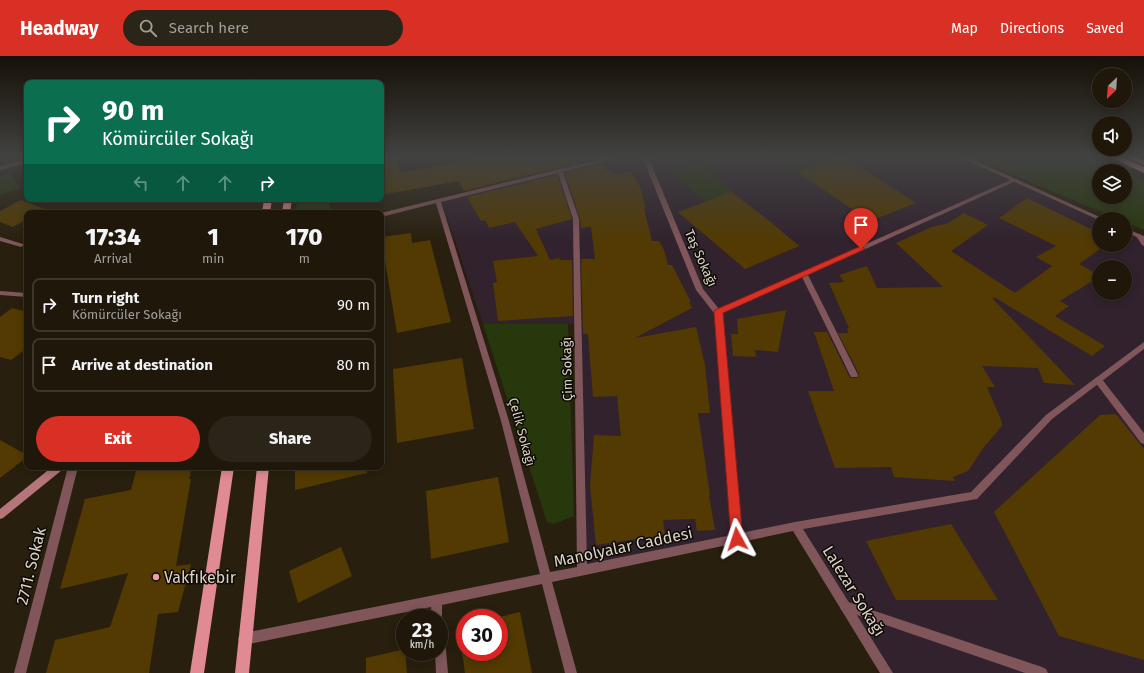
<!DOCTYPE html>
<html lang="en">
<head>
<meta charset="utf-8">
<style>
	body { margin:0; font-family:"Fira Sans",sans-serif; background:#2b2418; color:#f1f3f6; height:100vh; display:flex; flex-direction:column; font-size:15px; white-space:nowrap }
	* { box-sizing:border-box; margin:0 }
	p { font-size:13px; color:#a19f9c }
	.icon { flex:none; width:22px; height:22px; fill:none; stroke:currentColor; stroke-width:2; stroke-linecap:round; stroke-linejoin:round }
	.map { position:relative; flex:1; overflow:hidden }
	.side { position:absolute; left:24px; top:154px; width:360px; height:260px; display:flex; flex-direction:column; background:#1e170a; border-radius:8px; box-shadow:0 2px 10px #0003,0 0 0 1px #3c362b }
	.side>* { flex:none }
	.hud { position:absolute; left:24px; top:24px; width:360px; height:122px; border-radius:8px; box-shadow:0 2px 10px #0003,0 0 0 1px #3c362b; background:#0b6e4f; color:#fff; overflow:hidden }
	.needle { width:26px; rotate:205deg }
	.controls { position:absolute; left:1092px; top:12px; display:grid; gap:8px }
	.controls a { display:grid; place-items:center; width:40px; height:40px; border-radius:50%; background:#1e170a; box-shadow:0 2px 10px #0003,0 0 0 1px #3c362b; font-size:20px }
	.speed { position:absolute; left:396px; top:553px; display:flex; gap:8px; font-size:20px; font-weight:700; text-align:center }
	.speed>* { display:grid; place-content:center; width:52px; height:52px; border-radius:50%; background:#1e170a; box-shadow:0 2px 10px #0003,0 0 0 1px #3c362b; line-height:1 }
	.speed small { font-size:10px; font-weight:400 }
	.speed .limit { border:6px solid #d22; background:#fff; color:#111 }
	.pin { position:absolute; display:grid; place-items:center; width:34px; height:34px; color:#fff; margin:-41px -17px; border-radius:50% 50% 50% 0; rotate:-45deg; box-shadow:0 0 4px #0007 }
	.pin .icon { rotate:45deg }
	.me { position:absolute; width:44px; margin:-22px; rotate:355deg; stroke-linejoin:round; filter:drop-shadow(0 0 3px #0008) }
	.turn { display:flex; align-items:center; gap:14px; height:84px; padding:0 12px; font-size:18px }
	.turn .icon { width:52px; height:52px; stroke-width:2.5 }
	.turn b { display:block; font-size:28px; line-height:34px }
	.lanes { display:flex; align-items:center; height:38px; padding:0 12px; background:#0003; justify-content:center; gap:20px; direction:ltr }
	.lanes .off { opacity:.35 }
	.eta { display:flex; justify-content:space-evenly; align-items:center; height:68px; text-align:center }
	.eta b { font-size:24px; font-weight:800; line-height:28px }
	.action { display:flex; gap:8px; margin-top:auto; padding:8px 12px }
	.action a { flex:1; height:46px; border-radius:24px; background:#d93025; color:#fff; font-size:16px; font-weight:800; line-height:46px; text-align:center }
	.action a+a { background:#2b2418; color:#f1f3f6 }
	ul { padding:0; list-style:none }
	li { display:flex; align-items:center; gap:12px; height:54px; margin:0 8px 6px; padding:0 4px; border:2px solid #3c362b; border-radius:8px }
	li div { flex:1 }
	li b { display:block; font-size:15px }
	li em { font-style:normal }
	header { display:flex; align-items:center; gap:24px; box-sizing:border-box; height:56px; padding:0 20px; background:#d93025; color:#fff }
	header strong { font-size:19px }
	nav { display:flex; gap:22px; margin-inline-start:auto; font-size:14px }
	.search { width:280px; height:36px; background:#2b2418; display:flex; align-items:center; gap:10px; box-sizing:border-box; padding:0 14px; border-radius:22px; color:#a19f9c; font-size:15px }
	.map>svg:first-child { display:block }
	.industrial { fill:#31222e; fill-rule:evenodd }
	.green { fill:#27380d }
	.building { fill:#523a02 }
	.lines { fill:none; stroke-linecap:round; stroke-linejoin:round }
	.service { fill:#80565a; fill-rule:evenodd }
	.minor { fill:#80565a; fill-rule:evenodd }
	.tertiary { fill:#80565a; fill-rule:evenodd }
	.secondary { fill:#b6747b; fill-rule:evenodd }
	.primary { fill:#e08a94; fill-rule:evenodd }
	.trunk { fill:#ed98a2; fill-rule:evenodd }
	.motorway { fill:#faa7af; fill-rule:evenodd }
	.route { fill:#d93025; stroke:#8d1f18 }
	.poi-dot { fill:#f39aa9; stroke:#0e0a04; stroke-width:1.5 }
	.labels { text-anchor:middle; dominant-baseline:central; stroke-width:3; stroke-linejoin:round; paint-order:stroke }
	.street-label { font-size:13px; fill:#dad3c9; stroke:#0e0a04 }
	.near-street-label { font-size:16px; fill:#dad3c9; stroke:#0e0a04 }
	.near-poi-label { font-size:16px; fill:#dad3c9; stroke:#0e0a04; text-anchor:start }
</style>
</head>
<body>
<header>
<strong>Headway</strong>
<div class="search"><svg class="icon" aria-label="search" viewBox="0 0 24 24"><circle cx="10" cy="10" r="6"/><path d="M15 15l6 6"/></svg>Search here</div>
<nav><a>Map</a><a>Directions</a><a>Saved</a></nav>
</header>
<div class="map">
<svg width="1144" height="617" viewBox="0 0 1144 617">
	<rect width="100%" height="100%" fill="#281f0e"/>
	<path class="industrial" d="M566,100h394l141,63h-2v26h26v-15l19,8v435h-261l-90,-144 -216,41v-246h-94l-41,-122 131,-34zM1099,211h26v26h-26z"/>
	<g class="green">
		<path d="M775,100h55l-36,12z"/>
		<path d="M969,100h121l33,15h-24v26h26v-25l19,9v49l-19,-8v-3h-7z"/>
		<path d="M698,107l36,29 -29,9 -35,-30z"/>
		<path d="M10,118l10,14 -20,7v-18z"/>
		<path d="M297,143h32l2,14h-35z"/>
		<path d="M483,268h85l6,192 -21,8 -6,-2z"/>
	</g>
	<g class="building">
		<path d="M381,100h14l5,17 88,-17h108l1,2 -133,33 -5,-10 -78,14z"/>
		<path d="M842,100l31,19 43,28 -46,18 -73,-49z"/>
		<path d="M597,108v2h6l2,4h6l2,4 19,-2 8,15 6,22h-2l8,32h7l5,9 4,15h4l19,37h-2l3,6 -57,30 61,-11 9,38 5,48h-12l12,82h-1l6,35 -18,1 -2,-12 -32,1 2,15 -69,10 -6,-59 4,-51 27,1 -4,-40 -24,1 -5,-63h-5l-2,-75h14l-4,-32 -10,1 -1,-9 -15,-46z"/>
		<path d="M557,119l15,44 -36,10 14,31 9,-2 1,2h12l1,56 -75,5 -5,-38 4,-1 -4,-21 45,-5 -23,-34 -26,6 -4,-8 -4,1 -14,-24z"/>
		<path d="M731,136l36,27 32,27 -54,23 -67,-57z"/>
		<path d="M1027,142l72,35v17l-20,14 20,11v2l-39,24 9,5 -14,10 50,30 -13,10 -98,-59 -1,2 82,86 -31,-2 -6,-15 -56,-2 13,21h-8l15,35v4l-18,21 -16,24 -15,6 2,4 -61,-4 -3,-10 -56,1 -27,-77h26l-20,-59h13l23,46h7l2,-4 -21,-41h10l-1,-5h2l-20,-45 15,-1 -5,-7 28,-9 10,22 66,-1 -47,-44 36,-16 16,-4 16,-10 24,12 -37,26 64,42 37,-27 -16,-9 20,-11 -57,-28z"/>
		<path d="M21,144l24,9 -8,4h-10v6l-14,8 -13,-5v-11z"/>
		<path d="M411,177l1,10 18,-3 21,82 -54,11 -16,-96z"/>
		<path d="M12,252l15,4v36l-16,12 -11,-3v-40z"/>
		<path d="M786,254l-8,42 -23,-2 1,7 -23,-1 -2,-22h7l-1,-15z"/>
		<path d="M462,302l12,71 -77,14 -4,-74z"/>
		<path d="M1116,358l28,35v211l-85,-24 -65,-124 106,-97z"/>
		<path d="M0,384l27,15v2l-27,21z"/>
		<path d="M137,411h55l-3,12h2l-15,87 15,-2 -13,48 -20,2 -9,59h-103l9,-33 55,-13 18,-54 -68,16 25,-90 46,-9z"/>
		<path d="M295,411h71l1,6 -72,17z"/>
		<path d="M498,421l11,65 -78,17 -5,-68z"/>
		<path d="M951,468l47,76h-102l-30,-59z"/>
		<path d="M341,491l11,29 -54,27 -9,-32z"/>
		<path d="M520,556l12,61h-67l-3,-21h37v-35z"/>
		<path d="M405,593l2,24h-41v-15z"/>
	</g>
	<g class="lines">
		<g class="service">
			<path d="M1098,321l3,1 43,55v11l-3,-1 -46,-61 -1,-2 1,-2z"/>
			<path d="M845,545l197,66 4,2 2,4h-23l-180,-62 -4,-1 -1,-4 1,-4z"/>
		</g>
		<g class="minor">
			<path d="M613,100h10l-60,16 16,47 8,345 145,-29 -18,-222 -18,-23 -54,-134h6l55,133 16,20 294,-130h4l1,1 -210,95 50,100 -1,2h-6l-1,-2 -48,-98 -80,36 19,220 54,-11 176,-30 75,-77 98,-73v7l-92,70 -75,80 -174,30 90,144h-13l-87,-142 -241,51 25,91h-12l-23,-89 -100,21v13l-1,4 -2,1v-5h-7l-1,-11 -187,38 -4,-2 -2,-4 2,-4 4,-2 296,-59 -39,-153 -65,-218 -55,14v-4zM558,117l15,46 4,348 -27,5 -41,-151 -68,-219z"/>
			<path d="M27,103v4l-27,7v-4z"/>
			<path d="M1139,178l2,1 3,4v7l-2,-1 -6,-9z"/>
			<path d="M0,181l23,7 1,1 -3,2 -21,-6z"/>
			<path d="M0,235l27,2v4l-27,-2z"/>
			<path d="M68,411h10l-52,206h-12z"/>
			<path d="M439,577l4,2 2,4 3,34h-12l-1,-21h4z"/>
		</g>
		<g class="tertiary">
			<path d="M957,100h8l139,63h-5v1z"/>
			<path d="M1125,172l19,8v4l-19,-8z"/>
		</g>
		<path class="secondary" d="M52,411h12l-2,3 -59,48 -3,1v-10z"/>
		<g class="primary">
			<path d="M264,143h8l-2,14h-8z"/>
			<path d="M284,143h8l-2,14h-8z"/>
			<path d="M222,411h12l-30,206h-14z"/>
			<path d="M257,411h12l-20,206h-14z"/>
		</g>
		<path class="trunk" d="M1123,100h11l10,4v5z"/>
		<path class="motorway" d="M1108,100h11l25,11v6z"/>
	</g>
	<linearGradient id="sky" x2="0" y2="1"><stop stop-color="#161108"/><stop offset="0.54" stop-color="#424241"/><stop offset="1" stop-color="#424241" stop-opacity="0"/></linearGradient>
	<rect width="1144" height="186" fill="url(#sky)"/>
	<path class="route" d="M861,190l4,3 -2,1 -140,63 20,226 -2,4 -4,1 -4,-1 -2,-4 -17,-227 1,-2z"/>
	<circle class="poi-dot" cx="156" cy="521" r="4"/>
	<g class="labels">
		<g class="street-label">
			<text transform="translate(701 202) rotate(66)">Taş Sokağı</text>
			<text transform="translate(567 313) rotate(-91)">Çim Sokağı</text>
			<text transform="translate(522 376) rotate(75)">Çelik Sokağı</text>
		</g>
		<g class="near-street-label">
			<text transform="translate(623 491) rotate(-12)">Manolyalar Caddesi</text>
			<text transform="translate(31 510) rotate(-76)">2711. Sokak</text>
			<text transform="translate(854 535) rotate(58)">Lalezar Sokağı</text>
		</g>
		<g class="near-poi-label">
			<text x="164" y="521">Vakfıkebir</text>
		</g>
	</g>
</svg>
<div class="controls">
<a><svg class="needle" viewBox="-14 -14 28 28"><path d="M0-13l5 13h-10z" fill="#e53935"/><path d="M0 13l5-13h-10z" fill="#a19f9c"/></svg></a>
<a><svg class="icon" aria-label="sound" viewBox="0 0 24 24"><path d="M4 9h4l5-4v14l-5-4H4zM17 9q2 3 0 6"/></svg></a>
<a><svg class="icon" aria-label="layers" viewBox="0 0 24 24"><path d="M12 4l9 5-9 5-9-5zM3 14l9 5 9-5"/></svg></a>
<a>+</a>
<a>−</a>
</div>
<div class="speed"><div>23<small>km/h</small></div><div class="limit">30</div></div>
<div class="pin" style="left:861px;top:193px;background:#d93025"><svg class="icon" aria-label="arrive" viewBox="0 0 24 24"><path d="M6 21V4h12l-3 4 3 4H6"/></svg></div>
<svg class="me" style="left:737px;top:483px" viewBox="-20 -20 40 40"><path d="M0-17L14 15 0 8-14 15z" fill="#d93025" stroke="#fff" stroke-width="4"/></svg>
<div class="hud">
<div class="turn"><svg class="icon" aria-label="right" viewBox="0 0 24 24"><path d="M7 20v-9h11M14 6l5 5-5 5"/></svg><div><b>90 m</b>Kömürcüler Sokağı</div></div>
<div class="lanes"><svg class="icon off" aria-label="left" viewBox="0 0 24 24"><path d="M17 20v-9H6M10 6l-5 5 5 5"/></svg><svg class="icon off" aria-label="ahead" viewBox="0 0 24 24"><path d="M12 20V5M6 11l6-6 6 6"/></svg><svg class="icon off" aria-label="ahead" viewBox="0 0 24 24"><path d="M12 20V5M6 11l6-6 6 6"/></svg><svg class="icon" aria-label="right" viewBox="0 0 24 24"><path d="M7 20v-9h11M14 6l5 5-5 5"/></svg></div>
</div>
<section class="side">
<div class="eta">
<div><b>17:34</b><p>Arrival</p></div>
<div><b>1</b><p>min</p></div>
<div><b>170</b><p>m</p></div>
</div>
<ul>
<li><svg class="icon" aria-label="right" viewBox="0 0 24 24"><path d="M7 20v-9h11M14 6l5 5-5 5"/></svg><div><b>Turn right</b><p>Kömürcüler Sokağı</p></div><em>90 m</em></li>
<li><svg class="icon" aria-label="arrive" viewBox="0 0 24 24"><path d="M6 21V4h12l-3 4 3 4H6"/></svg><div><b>Arrive at destination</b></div><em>80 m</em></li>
</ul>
<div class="action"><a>Exit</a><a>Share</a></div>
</section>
</div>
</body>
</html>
